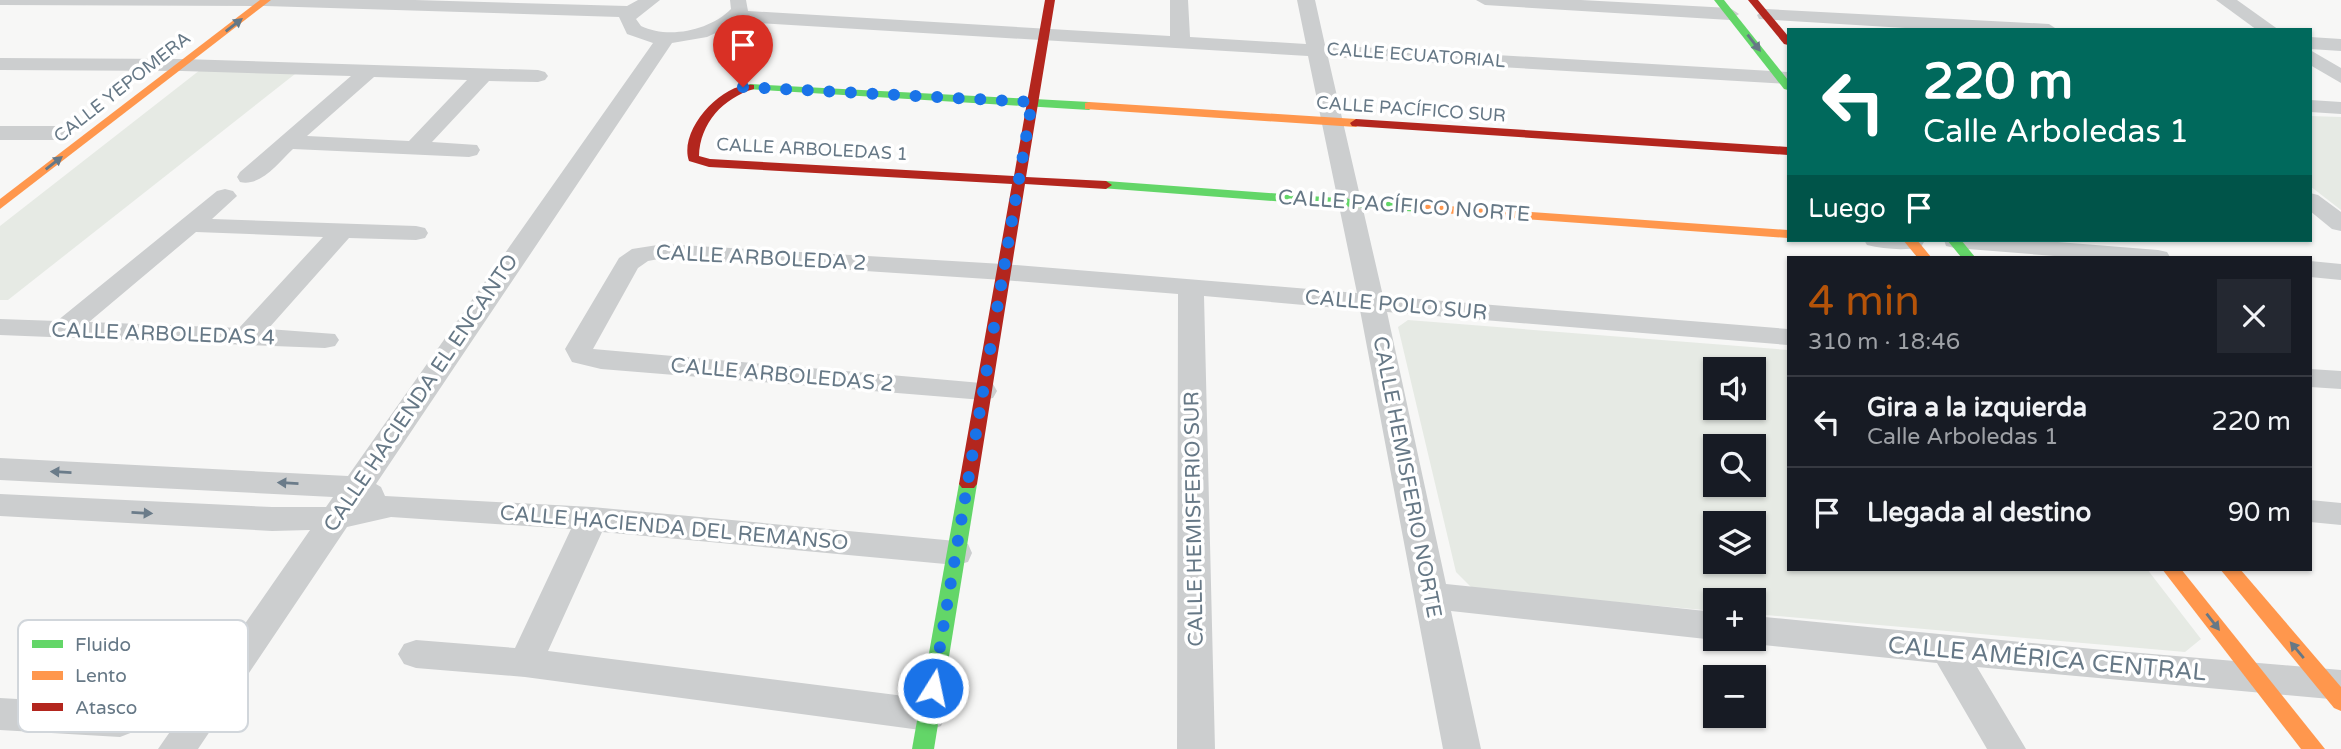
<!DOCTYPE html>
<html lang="es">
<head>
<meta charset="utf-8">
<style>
	body { margin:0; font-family:"Varela Round",sans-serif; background:#242831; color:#f1f3f6; height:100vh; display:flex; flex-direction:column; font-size:26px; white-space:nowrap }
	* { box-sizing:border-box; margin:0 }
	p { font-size:23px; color:#9ea1a6 }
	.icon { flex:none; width:38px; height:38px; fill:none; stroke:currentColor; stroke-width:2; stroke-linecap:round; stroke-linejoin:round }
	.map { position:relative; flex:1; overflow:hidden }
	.sheet { position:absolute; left:1787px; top:256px; width:525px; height:315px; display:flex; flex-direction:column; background:#171b24; border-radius:0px; box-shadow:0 2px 5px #0004 }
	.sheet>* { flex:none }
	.hud { position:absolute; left:1787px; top:28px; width:525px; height:214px; border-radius:0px; box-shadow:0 2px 5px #0004; background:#00695c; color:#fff; overflow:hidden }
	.tools { position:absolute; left:1703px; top:357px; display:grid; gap:14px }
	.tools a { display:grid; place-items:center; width:63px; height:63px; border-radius:0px; background:#171b24; box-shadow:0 2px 5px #0004; font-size:35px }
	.pin { position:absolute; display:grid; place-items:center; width:60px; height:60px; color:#fff; margin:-72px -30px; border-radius:50% 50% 50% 0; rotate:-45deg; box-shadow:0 0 7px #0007 }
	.pin .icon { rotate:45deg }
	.me { position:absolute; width:77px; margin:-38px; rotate:10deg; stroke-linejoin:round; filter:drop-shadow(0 0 5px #0008) }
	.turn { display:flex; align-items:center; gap:24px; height:147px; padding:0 21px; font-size:32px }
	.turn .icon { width:91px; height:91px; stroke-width:2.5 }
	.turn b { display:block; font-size:49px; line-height:60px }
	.then { display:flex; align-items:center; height:66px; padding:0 21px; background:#0003; gap:14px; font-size:26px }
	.round { display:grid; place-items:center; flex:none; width:74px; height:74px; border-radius:0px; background:#242831 }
	.overview { display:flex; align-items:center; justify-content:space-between; height:119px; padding:0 21px }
	h1 { font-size:42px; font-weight:600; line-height:52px; color:#b45309 }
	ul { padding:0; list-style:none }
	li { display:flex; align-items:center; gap:21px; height:91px; padding:0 21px; border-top:2px solid #363941 }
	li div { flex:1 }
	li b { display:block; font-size:26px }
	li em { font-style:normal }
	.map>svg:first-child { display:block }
	.green { fill:#e6eae4; fill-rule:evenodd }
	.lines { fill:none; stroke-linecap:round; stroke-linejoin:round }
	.street { fill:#cccecf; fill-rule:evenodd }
	.fast { fill:#63d668; fill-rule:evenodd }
	.slow { fill:#ff974d; fill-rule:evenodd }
	.jam { fill:#b3261e; fill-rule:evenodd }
	.oneway { fill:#667886 }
	.oneway2 { fill:#6b7c8a }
	.route { stroke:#1a73e8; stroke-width:12; stroke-dasharray:0 21.6 }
	.labels { text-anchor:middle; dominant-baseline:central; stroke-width:7; stroke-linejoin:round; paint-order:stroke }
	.far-street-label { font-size:18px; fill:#667886; stroke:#fff }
	.street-label { font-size:21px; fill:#667886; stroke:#fff }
	.near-street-label { font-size:24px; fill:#667886; stroke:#fff }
	.key { fill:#fff; stroke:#d1d6db; stroke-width:2 }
	.key-label { font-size:19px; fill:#667886 }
</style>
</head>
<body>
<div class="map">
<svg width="2341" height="749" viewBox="0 0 2341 749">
	<rect width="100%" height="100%" fill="#f7f7f6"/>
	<g class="green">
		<path d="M200,70l95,4 -287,226h-8v-74z"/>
		<path d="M2310,116l31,1v93l-31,-24z"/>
		<path d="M1408,320l380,30v219h359l54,70 -16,13 -431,-38v-14h-39v11l-242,-22 -17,-17 -58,-245zM1715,369h39v39h-39zM1715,446h39v39h-39zM1715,523h39v39h-39z"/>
	</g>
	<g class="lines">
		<g class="street">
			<path d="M0,0h415l212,6 11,-6h22l-24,19 5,7c27,13 68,5 90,-17l-1,-9h16l2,11 422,25v-36h18l2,37 116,7 -9,-44h18l10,45 463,27v12l-460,-27 55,239 405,33v16l-401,-33 59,272 269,28v27h3l-3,1 -264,-29 30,138h-38l-83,-439 -156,-14 11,453h-38l1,-455 -175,-14 -339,-22 -16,3 -10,7 -45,81 400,35 4,7 -4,7 -10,2 -382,-31 -29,-7 -7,-13 54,-91 13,-9 32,-5 339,20 354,29 -49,-237 -569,-34 -32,15 -35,6 -296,441 5,3 4,9 207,11 364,34 12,3 4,9 -4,9 -12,3 -354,-33 -54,119 380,48 13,5 5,11 -5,11 -13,5 -403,-54 -109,-9 -12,-4 -6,-10 6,-10 12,-4 99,8 56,-119 -180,-12 -44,10 -149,222h-40l152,-219 -38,1 -272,-15v-22l272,13h54l7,-10 -333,-17v-22l348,18 305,-433 -26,-9 -8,-17 -354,-11 -265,-1z"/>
			<path d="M1476,0h105l149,8 9,6 -9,6 -245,-15z"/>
			<path d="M2216,0h21l42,30h-22z"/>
			<path d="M1766,9l283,15 9,6h-120l-179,-11 -2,-4z"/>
			<path d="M2310,37l31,2v12l-31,-2z"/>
			<path d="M2310,50l31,18v15l-31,-18z"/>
			<path d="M0,58l182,1 356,11 7,2 3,4 -3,4 -7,2 -49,-1 -57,61 45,3 3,5 -3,5 -8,2 -176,-8c-14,13 -32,38 -53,33l-3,-5 3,-5 111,-96 -169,-5 -182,-1zM374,77l93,3 -58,61 -102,-5z"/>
			<path d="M2310,100l31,2v12l-31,-2z"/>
			<path d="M0,126h61l8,2 3,5 -3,5 -8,2h-61z"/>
			<path d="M225,189l8,2 4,5 -25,23 204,7 9,2 3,5 -3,5 -9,2 -67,-2 -81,91 67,5 4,6 -4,6 -10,2 -325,-13v-16l57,2 160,-130zM196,232l127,5 -84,91 -150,-6z"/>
			<path d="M2310,193l8,2 23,17v19l-9,-2 -22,-18z"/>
			<path d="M1864,240h59l1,2 -3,5c-17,4 -37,2 -54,-2z"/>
			<path d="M1944,240h89l125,10 9,2 3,5h-103l-112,-9 -9,-2z"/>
			<path d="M2310,261l31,3v16l-31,-3z"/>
			<path d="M2310,369l31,2v18l-31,-2z"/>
			<path d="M2310,500l31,3v22l-31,-3z"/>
			<path d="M1754,616l339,33 248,21v30l-364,-33 49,82h-39l-50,-86 -183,-19 -13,-5h13z"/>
			<path d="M0,698l120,7 13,5 6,11 -6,11 -13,5 -120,-7z"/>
		</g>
		<g class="fast">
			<path d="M1714,0h10l64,80v10l-4,-1z"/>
			<path d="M750,84l339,18 6,4 -6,4 -343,-21 -2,-2z"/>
			<path d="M1106,181l313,23 7,4 -7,4 -318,-24v-6z"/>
			<path d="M1947,240h14l14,17h-14z"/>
			<path d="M968,478l6,2 3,4 -43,265h-22l47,-265 3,-4z"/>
		</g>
		<g class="slow">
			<path d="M260,0h11l-271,209v-10z"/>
			<path d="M1089,102l267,17 6,4 -6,4 -271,-18v-6z"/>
			<path d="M1419,204l369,26v8l-374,-27 -2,-3z"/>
			<path d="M1903,240h14l14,17h-14z"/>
			<path d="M2162,569h19l144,180h-24z"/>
			<path d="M2220,569h20l101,118v24l-7,-3z"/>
		</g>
		<g class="jam">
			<path d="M1045,0h10l-29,177 80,4 6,4 -6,4 -81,-5 -48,300 -3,4h-12l-3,-4 53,-300 -303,-17 -20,-6c-11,-31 34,-80 65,-76v4c-31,9 -54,34 -55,67l11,3 304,17z"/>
			<path d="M1748,0h10l30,36v9l-4,-1z"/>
			<path d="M1356,119l432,28v8l-436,-29 -2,-3z"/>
		</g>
	</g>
	<defs><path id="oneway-solid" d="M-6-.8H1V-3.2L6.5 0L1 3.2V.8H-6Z" transform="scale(1.75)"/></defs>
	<g class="oneway">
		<use href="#oneway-solid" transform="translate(234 25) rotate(-38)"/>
		<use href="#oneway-solid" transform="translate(1754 43) rotate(52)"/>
		<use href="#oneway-solid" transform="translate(54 163) rotate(-38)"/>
		<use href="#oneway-solid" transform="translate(2213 622) rotate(52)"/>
		<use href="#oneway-solid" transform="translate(2297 650) rotate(-130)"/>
	</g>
	<g class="oneway2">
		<use href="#oneway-solid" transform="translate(61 472) rotate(-177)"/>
		<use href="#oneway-solid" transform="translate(288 483) rotate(-177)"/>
		<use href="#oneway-solid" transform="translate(142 513) rotate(3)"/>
	</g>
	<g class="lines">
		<path class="route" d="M743,87l289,15 -99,586"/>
	</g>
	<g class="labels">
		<g class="far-street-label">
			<text transform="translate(1416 55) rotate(4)">CALLE ECUATORIAL</text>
			<text transform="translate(122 87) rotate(-38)">CALLE YEPOMERA</text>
			<text transform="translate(1411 109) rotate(4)">CALLE PACÍFICO SUR</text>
			<text transform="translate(812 149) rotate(3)">CALLE ARBOLEDAS 1</text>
		</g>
		<g class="street-label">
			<text transform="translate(1404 206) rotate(4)">CALLE PACÍFICO NORTE</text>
			<text transform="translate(761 258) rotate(3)">CALLE ARBOLEDA 2</text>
			<text transform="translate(1396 305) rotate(5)">CALLE POLO SUR</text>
			<text transform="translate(163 334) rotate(2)">CALLE ARBOLEDAS 4</text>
			<text transform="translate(782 375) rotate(5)">CALLE ARBOLEDAS 2</text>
			<text transform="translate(421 393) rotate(-56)">CALLE HACIENDA EL ENCANTO</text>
			<text transform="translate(1407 477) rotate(79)">CALLE HEMISFERIO NORTE</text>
			<text transform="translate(1194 519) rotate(-91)">CALLE HEMISFERIO SUR</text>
			<text transform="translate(674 528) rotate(5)">CALLE HACIENDA DEL REMANSO</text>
		</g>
		<g class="near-street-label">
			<text transform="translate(2047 659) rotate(5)">CALLE AMÉRICA CENTRAL</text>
		</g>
	</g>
	<rect x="18" y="620" width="230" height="112" rx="10" class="key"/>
	<rect x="32" y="640" width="31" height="8" fill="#63d668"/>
	<rect x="32" y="671" width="31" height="9" fill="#ff974d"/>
	<rect x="32" y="703" width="31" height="8" fill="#b3261e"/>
	<g class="key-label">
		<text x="75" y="651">Fluido</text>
		<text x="75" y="682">Lento</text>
		<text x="75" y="714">Atasco</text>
	</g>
</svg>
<div class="tools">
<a><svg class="icon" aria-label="sound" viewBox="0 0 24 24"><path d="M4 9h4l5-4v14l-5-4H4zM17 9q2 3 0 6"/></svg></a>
<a><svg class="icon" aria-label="search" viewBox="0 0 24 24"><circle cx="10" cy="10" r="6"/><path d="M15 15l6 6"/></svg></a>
<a><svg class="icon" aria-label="layers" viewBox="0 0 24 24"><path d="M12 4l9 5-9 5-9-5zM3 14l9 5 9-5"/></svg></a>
<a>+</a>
<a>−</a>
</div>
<div class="pin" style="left:743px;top:87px;background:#d93025"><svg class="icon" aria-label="arrive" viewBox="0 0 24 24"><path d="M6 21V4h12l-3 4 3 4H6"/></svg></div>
<svg class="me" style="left:933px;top:688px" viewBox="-20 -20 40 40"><circle r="17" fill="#1a73e8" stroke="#fff" stroke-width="3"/><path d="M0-11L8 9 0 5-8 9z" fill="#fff"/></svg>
<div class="hud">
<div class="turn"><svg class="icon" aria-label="left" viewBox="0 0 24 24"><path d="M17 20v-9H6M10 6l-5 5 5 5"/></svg><div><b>220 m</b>Calle Arboledas 1</div></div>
<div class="then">Luego<svg class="icon" aria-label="arrive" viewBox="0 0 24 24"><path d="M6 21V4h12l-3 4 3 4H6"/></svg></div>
</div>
<section class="sheet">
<div class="overview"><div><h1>4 min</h1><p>310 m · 18:46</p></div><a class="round"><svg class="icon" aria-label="close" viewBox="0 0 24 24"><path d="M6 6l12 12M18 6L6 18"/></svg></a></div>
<ul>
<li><svg class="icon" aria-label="left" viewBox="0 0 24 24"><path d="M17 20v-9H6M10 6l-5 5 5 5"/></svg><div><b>Gira a la izquierda</b><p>Calle Arboledas 1</p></div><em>220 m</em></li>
<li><svg class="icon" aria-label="arrive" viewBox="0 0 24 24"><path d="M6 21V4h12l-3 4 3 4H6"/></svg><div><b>Llegada al destino</b></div><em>90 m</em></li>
</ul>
</section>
</div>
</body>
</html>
